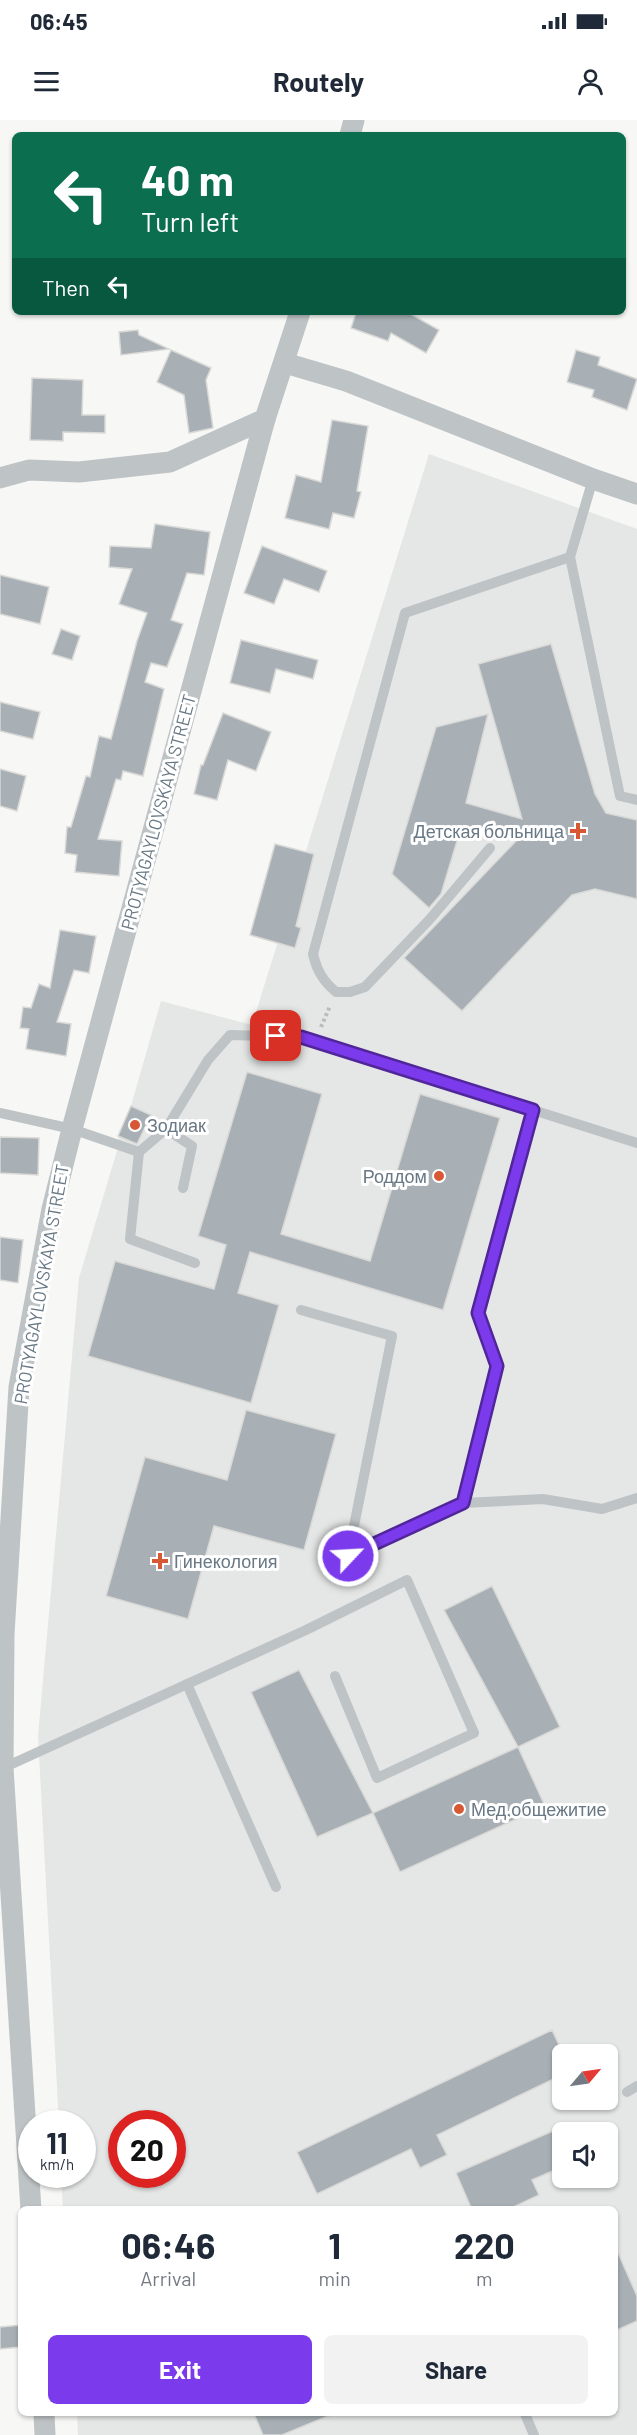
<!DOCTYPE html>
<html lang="en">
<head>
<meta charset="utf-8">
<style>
	body { margin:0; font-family:Barlow,sans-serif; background:#f2f2f3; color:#1f2937; height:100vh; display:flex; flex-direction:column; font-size:22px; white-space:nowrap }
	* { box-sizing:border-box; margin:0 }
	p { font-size:20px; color:#747a83 }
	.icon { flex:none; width:33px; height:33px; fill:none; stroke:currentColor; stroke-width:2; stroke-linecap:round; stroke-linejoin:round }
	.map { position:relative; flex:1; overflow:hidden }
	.sheet { position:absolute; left:18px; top:2086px; width:600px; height:210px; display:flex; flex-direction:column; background:#fff; border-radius:9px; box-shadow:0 2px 4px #0004 }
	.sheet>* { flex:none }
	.banner { position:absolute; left:12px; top:12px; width:614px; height:183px; border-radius:9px; box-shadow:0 2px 4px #0004; background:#0b6e4f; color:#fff; overflow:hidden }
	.needle { width:39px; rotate:61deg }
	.tools { position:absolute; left:552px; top:1924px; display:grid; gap:12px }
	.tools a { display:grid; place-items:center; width:66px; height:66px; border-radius:9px; background:#fff; box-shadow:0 2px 4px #0004; font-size:30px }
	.speed { position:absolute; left:18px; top:1990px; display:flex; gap:12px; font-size:30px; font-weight:700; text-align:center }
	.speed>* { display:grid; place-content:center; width:78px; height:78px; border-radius:50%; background:#fff; box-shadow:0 2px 4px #0004; line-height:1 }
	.speed small { font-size:15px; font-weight:400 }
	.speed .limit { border:9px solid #d22; background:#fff; color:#111 }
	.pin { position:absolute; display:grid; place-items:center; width:51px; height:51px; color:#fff; margin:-26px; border-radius:12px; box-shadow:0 3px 9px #0006 }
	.me { position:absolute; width:66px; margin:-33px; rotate:65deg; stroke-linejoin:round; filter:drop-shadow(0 0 4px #0008) }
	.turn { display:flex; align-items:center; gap:21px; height:126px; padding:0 30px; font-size:27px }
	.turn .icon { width:78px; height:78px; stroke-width:2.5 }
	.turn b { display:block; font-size:42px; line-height:51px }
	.then { display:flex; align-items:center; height:57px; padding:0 30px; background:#0003; gap:12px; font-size:22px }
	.eta { display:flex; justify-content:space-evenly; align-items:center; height:102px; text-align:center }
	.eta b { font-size:36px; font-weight:700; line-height:42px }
	.button { display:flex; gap:12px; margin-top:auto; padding:12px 30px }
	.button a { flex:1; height:69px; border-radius:9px; background:#7c3aed; color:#fff; font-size:24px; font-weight:700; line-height:69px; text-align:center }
	.button a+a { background:#f2f2f3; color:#1f2937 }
	.status { display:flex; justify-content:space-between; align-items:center; height:42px; padding:0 30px; background:#fff; direction:ltr }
	.status svg { height:16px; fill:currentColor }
	header { display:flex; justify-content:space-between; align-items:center; height:78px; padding:0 30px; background:#fff; font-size:27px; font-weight:700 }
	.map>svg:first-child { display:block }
	.built { fill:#e5e6e6; fill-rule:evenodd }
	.building { fill:#a8b0b5; stroke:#d9d9d7; stroke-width:1.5 }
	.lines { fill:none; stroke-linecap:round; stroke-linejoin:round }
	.path { stroke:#b9bcbe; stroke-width:4; stroke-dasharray:3 3; stroke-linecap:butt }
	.service { stroke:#bec3c6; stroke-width:10 }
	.minor { stroke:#bec3c6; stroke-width:21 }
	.route-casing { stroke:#51269a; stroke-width:15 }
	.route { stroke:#7c3aed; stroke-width:10 }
	.poi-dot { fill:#d85734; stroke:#fff; stroke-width:2 }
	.labels { text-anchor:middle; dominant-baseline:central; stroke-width:6; stroke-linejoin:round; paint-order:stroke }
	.street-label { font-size:18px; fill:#687884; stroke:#fff }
	.poi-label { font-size:18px; fill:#687884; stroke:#fff; text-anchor:start }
</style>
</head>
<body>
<div class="status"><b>06:45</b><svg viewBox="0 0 49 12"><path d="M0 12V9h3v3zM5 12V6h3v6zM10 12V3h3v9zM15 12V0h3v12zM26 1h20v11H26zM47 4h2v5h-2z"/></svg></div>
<header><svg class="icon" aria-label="menu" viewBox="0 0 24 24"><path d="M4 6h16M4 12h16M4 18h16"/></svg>Routely<svg class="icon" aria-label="person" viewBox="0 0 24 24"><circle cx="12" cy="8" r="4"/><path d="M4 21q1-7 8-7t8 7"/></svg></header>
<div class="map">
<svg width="637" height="2315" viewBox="0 0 637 2315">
	<rect width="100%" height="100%" fill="#f7f7f5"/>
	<path class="built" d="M429,334l208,75v1906h-559l-1,-21h538v-204l-552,-1 -2,-34h21v-51h-23l-21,-388 41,-458 40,-134 -1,-8 13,-30 30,-105 91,24zM562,1935h46v45h-46zM122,2004h50v51h-50zM562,2013h46v45h-46z"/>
	<g class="building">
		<path d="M354,192h53l32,18 -13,23 -35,-20 -3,8 -37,-13 5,-15z"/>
		<path d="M138,210l1,5 30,14 -48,6 -2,-23z"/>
		<path d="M171,230l40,18 -5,12 7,48 -24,5 -5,-38 -27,-13z"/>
		<path d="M576,230l24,7 -2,8 39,14 -10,31 -35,-13 2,-7 -27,-8z"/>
		<path d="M32,258l51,2 -1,35h23v18l-42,-1v9l-33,-1z"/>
		<path d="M332,300l36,6 -11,65 4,1 -7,26 -21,-5 -4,16 -44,-11 11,-43 25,7z"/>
		<path d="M155,404l55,8 -6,43 -17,-2 -16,47 12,4 -16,43 -16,-4 -6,19 19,7 -21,87 -20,-5 -2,9 -5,-1 -18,60 24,2 -3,35 -44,-4 2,-17 -12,-2 2,-26h4l15,-51 4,1 9,-41 12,3 26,-98 10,-28 -28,-9 13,-35 -23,-2 1,-21 41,2z"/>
		<path d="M262,426l65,25 -8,21 -35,-13 -10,25 -30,-11z"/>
		<path d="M0,455l49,12 -9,37 -40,-10z"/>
		<path d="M61,509l19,7 -8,24 -20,-6z"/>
		<path d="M241,520l77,20 -5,19 -37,-10 -6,24 -40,-10z"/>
		<path d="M551,524l44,150 11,19 31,7v79l-42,-10 -23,6 -110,116 -58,-53 112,-117 -55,-13 -20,66 -12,14 -37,-34 44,-147 52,-13 -22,89 56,16 -44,-155z"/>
		<path d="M0,582l40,10 -7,27 -33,-8z"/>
		<path d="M223,593l48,19 -15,39 -28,-11 -11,40 -23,-6 7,-29h2z"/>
		<path d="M0,649l26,7 -9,35 -17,-5z"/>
		<path d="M275,724l39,10 -18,72 5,2 -6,20 -45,-13z"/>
		<path d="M60,810l36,6 -7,37 -15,-3 -17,52 14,2 -5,32 -40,-7 3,-20 -9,-1 3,-21 8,1 8,-24 11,4z"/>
		<path d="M247,952l75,22 -41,140 89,27 50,-167 80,24 -57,192 -193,-58 -12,41 41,12 -28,98 -163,-47 27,-95 99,28 12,-44 -28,-9z"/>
		<path d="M131,986l20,9 -14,29 -19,-8z"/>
		<path d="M0,1017l39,1 -1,37 -38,-2z"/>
		<path d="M0,1117l23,3 -5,43 -18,-3z"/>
		<path d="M246,1290l90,24 -32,116 -90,-24 -26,93 -82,-23 39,-139 82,23z"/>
		<path d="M492,1466l68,141 -42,20 -74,-137z"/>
		<path d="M299,1550l74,143 -56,24 -66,-145z"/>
		<path d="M518,1627l27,59 -145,66 -27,-59z"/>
		<path d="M552,1910l10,21v24l-125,60 10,20 -27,13 -9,-19 -94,45 -20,-42z"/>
		<path d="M562,2007v40l-30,13 7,15 -32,15h-35l-16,-37z"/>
		<path d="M615,2126l22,50v25l-22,10z"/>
		<path d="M21,2205v22l-21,2v-22z"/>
		<path d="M254,2294h79l-51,21h-19z"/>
	</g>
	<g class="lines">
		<path class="path" d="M321,907l9,-21"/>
		<g class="service">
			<path d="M593,359l-23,78 50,239 17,4"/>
			<path d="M490,728l-60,71 -65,68 -15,5h-14c-13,-11 -19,-21 -23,-38l92,-341 165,-56"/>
			<path d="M533,990l104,33"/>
			<path d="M0,993l72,16 67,23 27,-23 42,-69 22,-25 71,2 232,73 -55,203 19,53 -34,137 -115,53 44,-220 -91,-26"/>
			<path d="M166,1009l26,17 -9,42"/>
			<path d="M139,1032l-9,87 65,24"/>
			<path d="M463,1383l80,-4 59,10 35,-11"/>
			<path d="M187,1564l89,203"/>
			<path d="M3,1648l303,-138 101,-50 67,153 -97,45 -42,-102"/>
			<path d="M627,1972l10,-6"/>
			<path d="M525,2294l9,21"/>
		</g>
		<g class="minor">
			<path d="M350,15l4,-15"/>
			<path d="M285,243l61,18 247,98 44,15"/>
			<path d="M0,358l29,-8 50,2 91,-10 95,-43"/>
			<path d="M31,2090l-28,-442 1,-134 15,-247 33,-178 20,-80 193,-710 35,-107"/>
			<path d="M44,2294l1,21"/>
		</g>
	</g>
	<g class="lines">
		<g class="route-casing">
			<path id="route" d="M276,916l25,1 232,73 -55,203 19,53 -34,137 -115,53"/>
		</g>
		<use href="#route" class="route"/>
	</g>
	<g class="poi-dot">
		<path d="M575 702h6v6h6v6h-6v6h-6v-6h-6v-6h6z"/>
		<circle cx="135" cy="1005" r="6"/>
		<circle cx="439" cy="1056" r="6"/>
		<path d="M157 1432h6v6h6v6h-6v6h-6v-6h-6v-6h6z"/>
		<circle cx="459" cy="1689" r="6"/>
	</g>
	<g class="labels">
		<g class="street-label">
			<text transform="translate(158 692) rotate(-75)">PROTYAGAYLOVSKAYA STREET</text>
			<text transform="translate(41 1164) rotate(-80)">PROTYAGAYLOVSKAYA STREET</text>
		</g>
		<g class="poi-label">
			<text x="564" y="711" text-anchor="end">Детская больница</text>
			<text x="147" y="1005">Зодиак</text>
			<text x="427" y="1056" text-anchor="end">Роддом</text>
			<text x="174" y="1441">Гинекология</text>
			<text x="471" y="1689">Мед.общежитие</text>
		</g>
	</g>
</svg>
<div class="tools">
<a><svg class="needle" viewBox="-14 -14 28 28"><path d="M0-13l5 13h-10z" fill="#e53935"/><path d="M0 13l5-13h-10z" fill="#747a83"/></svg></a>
<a><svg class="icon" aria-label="sound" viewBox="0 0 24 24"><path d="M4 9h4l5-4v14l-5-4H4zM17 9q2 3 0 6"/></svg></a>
</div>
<div class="speed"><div>11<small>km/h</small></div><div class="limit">20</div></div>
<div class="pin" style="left:276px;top:916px;background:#d93025"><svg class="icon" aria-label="arrive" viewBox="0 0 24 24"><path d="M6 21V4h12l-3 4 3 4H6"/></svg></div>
<svg class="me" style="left:348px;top:1436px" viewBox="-20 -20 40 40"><circle r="17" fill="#7c3aed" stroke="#fff" stroke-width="3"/><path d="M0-11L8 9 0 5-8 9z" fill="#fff"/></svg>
<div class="banner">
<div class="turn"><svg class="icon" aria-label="left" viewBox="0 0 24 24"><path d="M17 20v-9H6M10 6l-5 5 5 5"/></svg><div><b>40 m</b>Turn left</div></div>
<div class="then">Then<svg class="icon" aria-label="left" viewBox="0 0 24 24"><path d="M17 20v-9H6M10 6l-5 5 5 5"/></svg></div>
</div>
<section class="sheet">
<div class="eta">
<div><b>06:46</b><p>Arrival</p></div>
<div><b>1</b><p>min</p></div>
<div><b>220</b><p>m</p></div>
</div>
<div class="button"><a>Exit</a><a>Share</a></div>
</section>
</div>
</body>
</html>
